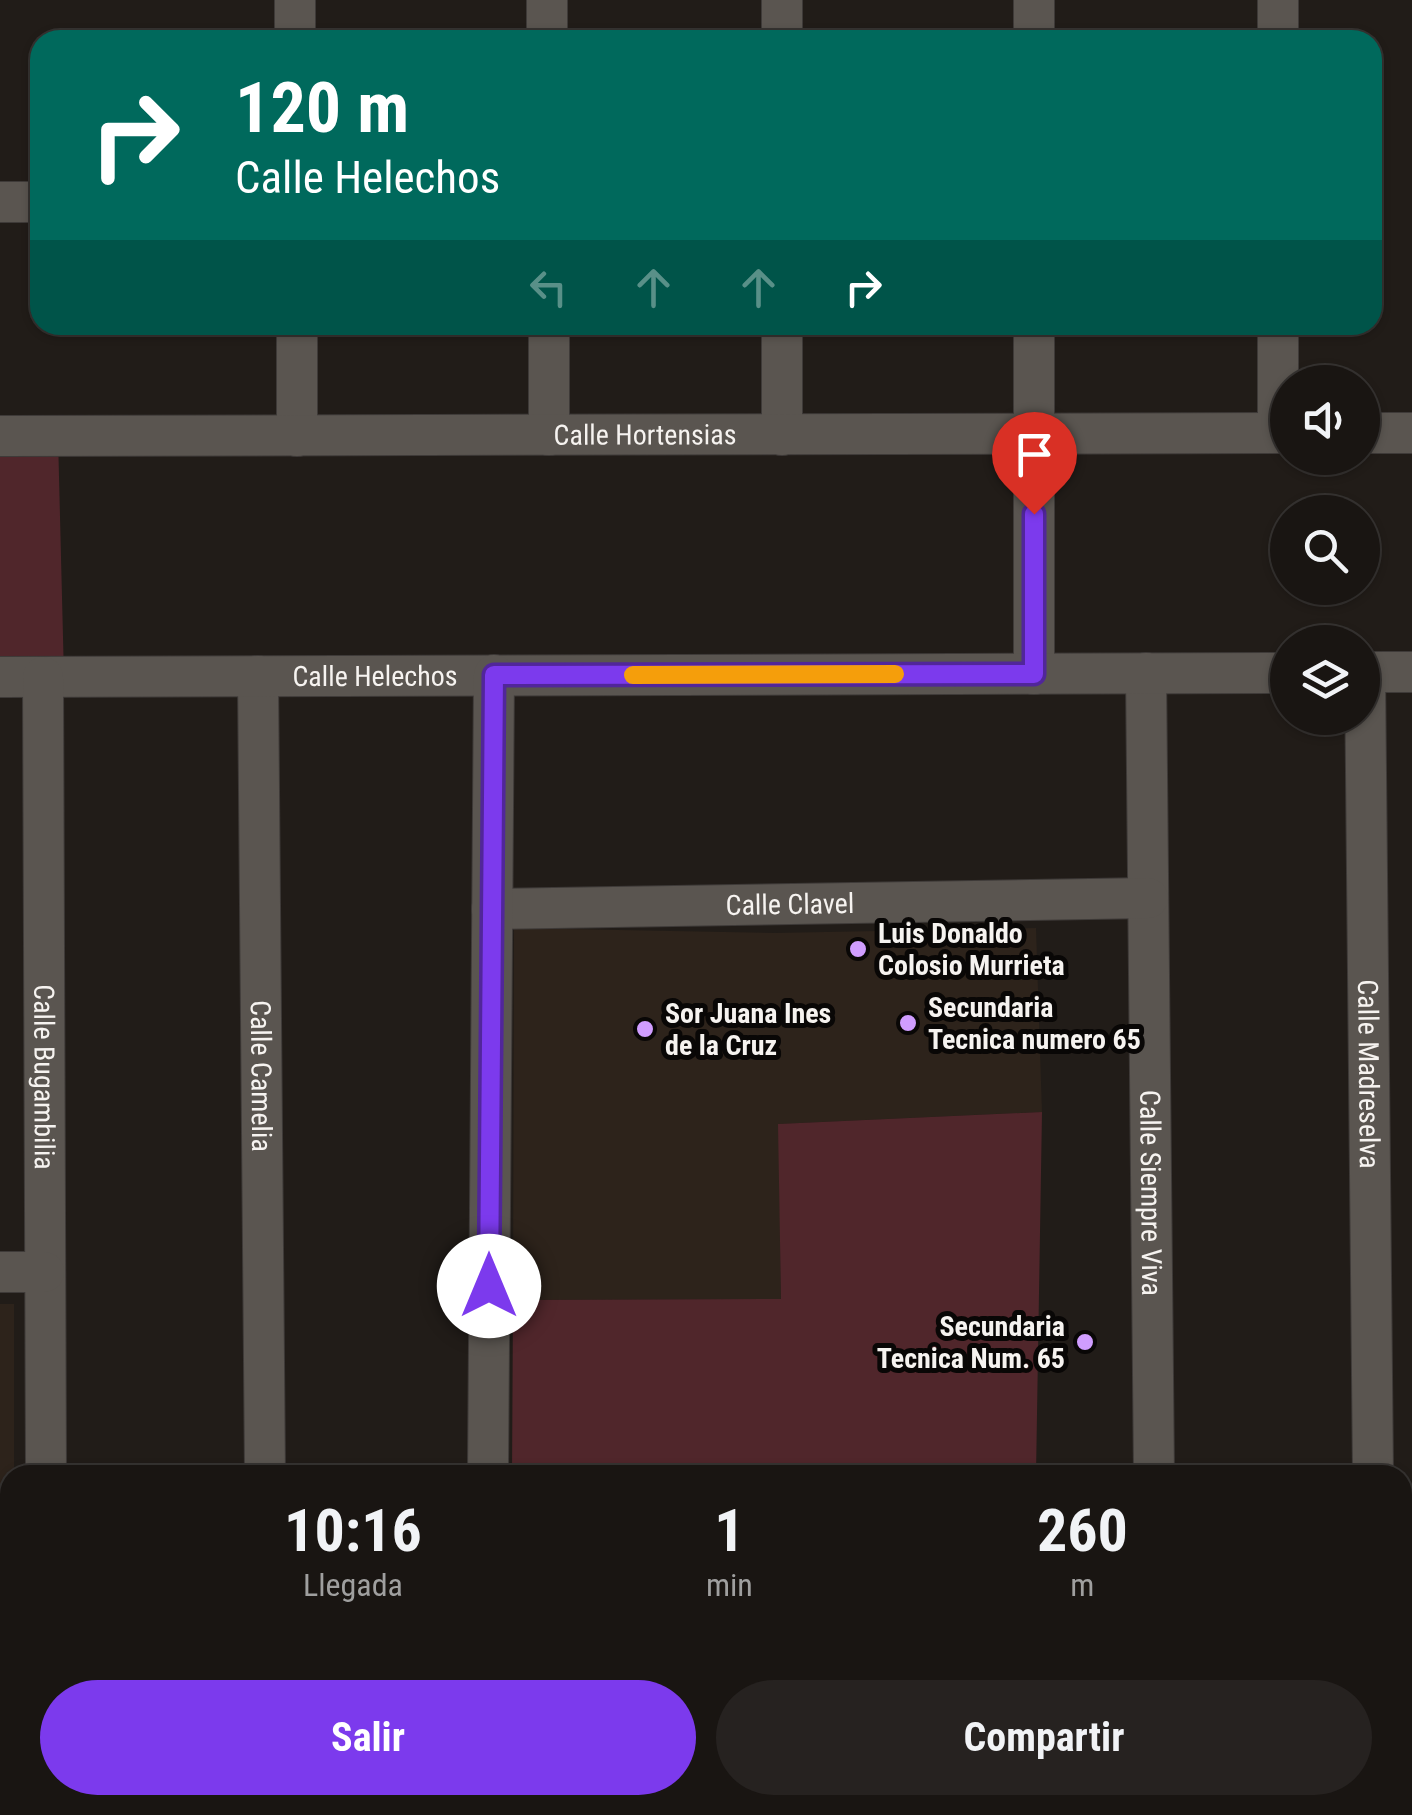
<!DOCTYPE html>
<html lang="es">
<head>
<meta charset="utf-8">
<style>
	body { margin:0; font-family:"Roboto Condensed",sans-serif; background:#262220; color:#f1f3f6; height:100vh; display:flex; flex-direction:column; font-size:38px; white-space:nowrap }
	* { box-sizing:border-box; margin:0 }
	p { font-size:32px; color:#9f9f9f }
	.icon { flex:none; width:55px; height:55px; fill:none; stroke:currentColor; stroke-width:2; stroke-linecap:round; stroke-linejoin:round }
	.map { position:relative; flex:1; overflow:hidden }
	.side { position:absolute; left:0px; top:1465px; width:1412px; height:350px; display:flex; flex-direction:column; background:#191512; border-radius:30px 30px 0 0; box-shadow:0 2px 8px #0004,0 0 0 2px #373432 }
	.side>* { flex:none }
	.banner { position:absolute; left:30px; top:30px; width:1352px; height:305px; border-radius:30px; box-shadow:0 2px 8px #0004,0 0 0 2px #373432; background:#00695c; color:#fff; overflow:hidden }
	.fabs { position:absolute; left:1270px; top:365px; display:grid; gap:20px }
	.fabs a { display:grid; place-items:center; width:110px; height:110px; border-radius:50%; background:#191512; box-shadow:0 2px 8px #0004,0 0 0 2px #373432; font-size:50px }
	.pin { position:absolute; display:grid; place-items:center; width:85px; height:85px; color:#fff; margin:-102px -42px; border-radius:50% 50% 50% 0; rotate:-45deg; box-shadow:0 0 10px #0007 }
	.pin .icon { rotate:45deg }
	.me { position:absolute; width:110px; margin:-55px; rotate:0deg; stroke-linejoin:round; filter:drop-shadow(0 0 8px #0008) }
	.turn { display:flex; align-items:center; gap:35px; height:210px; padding:0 40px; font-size:45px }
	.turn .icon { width:130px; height:130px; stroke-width:2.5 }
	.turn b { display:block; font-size:70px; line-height:85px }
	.lanes { display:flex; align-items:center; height:95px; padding:0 40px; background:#0003; justify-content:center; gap:50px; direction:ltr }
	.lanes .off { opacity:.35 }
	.eta { display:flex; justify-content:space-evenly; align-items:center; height:170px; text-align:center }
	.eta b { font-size:60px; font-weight:700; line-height:70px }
	.primary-button { display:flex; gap:20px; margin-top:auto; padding:20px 40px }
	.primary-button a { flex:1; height:115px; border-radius:60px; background:#7c3aed; color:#fff; font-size:40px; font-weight:700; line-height:115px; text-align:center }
	.primary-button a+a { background:#262220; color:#f1f3f6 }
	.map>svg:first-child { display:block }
	.built { fill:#2d231b }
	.green { fill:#50262b }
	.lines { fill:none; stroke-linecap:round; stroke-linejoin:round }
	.minor-casing { stroke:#3e3a38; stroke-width:42 }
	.minor { stroke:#5a5550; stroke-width:40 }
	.route-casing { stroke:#51269a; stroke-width:25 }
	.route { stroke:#7c3aed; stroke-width:18 }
	.slow { stroke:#f59e0b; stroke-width:18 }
	.poi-dot { fill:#d09dff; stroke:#090706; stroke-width:4 }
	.labels { text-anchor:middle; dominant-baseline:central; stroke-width:10; stroke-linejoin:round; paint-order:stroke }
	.street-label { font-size:28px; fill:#f6f3f0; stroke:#090706 }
	.poi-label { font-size:28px; font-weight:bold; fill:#f6f3f0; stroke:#090706; text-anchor:start }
</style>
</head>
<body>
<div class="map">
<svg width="1412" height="1815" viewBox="0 0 1412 1815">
	<rect width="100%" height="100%" fill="#211c18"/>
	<g class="built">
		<path d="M514,928l261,5 261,-5 6,184 -263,12 2,175 -268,1z"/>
		<path d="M0,1304h14v171h-4v330h3v5h-13z"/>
	</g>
	<g class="green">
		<path d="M0,436h58l6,241h-64z"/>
		<path d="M1042,1112l-6,363h-524l1,-175 268,-1 -3,-175z"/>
		<path d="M509,1805h521l-521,8z"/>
	</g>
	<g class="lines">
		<g class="minor-casing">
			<g id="minor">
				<path d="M295,0v40"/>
				<path d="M547,0v40"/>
				<path d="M782,0v40"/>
				<path d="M1278,0v40"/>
				<path d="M1034,40v-40"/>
				<path d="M0,202h40"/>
				<path d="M297,325v111"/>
				<path d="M549,325v110"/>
				<path d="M782,325v110"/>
				<path d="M1034,325v349"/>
				<path d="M1278,325v108"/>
				<path d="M1362,433h50"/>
				<path id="s1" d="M0,436l1288,-3"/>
				<path d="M1362,672h50"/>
				<path id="s2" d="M1365,672l8,803"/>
				<path id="s3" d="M1146,673l8,802"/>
				<path id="s4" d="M258,676l7,799"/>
				<path id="s5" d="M0,677l1288,-4"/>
				<path id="s6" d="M43,677l3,798"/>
				<path id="s7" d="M492,909l656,-11"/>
				<path d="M0,1272h44"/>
				<path d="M488,1475l6,-800"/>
				<path d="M51,1805v10"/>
				<path d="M269,1805v10"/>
				<path d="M1157,1805v10"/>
				<path d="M1376,1805l1,10"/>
				<path d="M485,1815l1,-10"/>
			</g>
		</g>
		<use href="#minor" class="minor"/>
	</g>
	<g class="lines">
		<g class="route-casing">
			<path id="route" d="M489,1286l5,-611 540,-1v-160"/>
		</g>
		<use href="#route" class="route"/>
		<path class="slow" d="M633,675l262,-1"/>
	</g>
	<g class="poi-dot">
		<circle cx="858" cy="949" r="10"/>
		<circle cx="908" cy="1023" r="10"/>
		<circle cx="645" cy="1029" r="10"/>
		<circle cx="1085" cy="1342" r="10"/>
	</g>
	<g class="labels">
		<g class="street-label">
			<text stroke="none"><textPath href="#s1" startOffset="645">Calle Hortensias</textPath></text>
			<text stroke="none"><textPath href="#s5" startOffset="375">Calle Helechos</textPath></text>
			<text stroke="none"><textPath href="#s7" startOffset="298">Calle Clavel</textPath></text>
			<text stroke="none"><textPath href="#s2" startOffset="402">Calle Madreselva</textPath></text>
			<text stroke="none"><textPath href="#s6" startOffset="400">Calle Bugambilia</textPath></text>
			<text stroke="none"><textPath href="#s4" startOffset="400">Calle Camelia</textPath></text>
			<text stroke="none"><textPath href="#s3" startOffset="520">Calle Siempre Viva</textPath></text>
		</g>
		<g class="poi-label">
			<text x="878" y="933">Luis Donaldo<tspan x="878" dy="32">Colosio Murrieta</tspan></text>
			<text x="928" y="1007">Secundaria<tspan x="928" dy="32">Tecnica numero 65</tspan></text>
			<text x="665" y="1013">Sor Juana Ines<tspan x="665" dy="32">de la Cruz</tspan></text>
			<text x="1065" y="1326" text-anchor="end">Secundaria<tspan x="1065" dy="32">Tecnica Num. 65</tspan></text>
		</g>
	</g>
</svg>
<div class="fabs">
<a><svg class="icon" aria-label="sound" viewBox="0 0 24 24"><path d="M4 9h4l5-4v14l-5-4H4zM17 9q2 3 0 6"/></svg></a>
<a><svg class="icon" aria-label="search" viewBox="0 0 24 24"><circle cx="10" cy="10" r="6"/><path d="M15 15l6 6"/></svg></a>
<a><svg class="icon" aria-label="layers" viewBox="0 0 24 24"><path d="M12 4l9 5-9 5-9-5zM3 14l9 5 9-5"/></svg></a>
</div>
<div class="pin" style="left:1034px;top:514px;background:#d93025"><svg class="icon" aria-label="arrive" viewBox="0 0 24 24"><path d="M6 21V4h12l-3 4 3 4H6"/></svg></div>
<svg class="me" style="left:489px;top:1286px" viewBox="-20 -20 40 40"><circle r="19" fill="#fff"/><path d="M0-13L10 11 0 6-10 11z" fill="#7c3aed"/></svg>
<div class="banner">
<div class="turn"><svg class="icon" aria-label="right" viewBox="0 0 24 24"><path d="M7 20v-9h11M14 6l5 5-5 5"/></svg><div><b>120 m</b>Calle Helechos</div></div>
<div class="lanes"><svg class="icon off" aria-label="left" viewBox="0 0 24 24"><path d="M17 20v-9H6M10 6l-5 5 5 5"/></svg><svg class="icon off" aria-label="ahead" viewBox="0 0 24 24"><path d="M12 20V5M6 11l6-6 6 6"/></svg><svg class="icon off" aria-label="ahead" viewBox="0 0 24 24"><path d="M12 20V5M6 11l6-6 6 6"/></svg><svg class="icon" aria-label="right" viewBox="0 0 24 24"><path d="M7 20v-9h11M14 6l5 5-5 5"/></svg></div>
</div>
<section class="side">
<div class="eta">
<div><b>10:16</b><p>Llegada</p></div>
<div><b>1</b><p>min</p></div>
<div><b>260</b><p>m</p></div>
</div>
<div class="primary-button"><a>Salir</a><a>Compartir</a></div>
</section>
</div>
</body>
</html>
